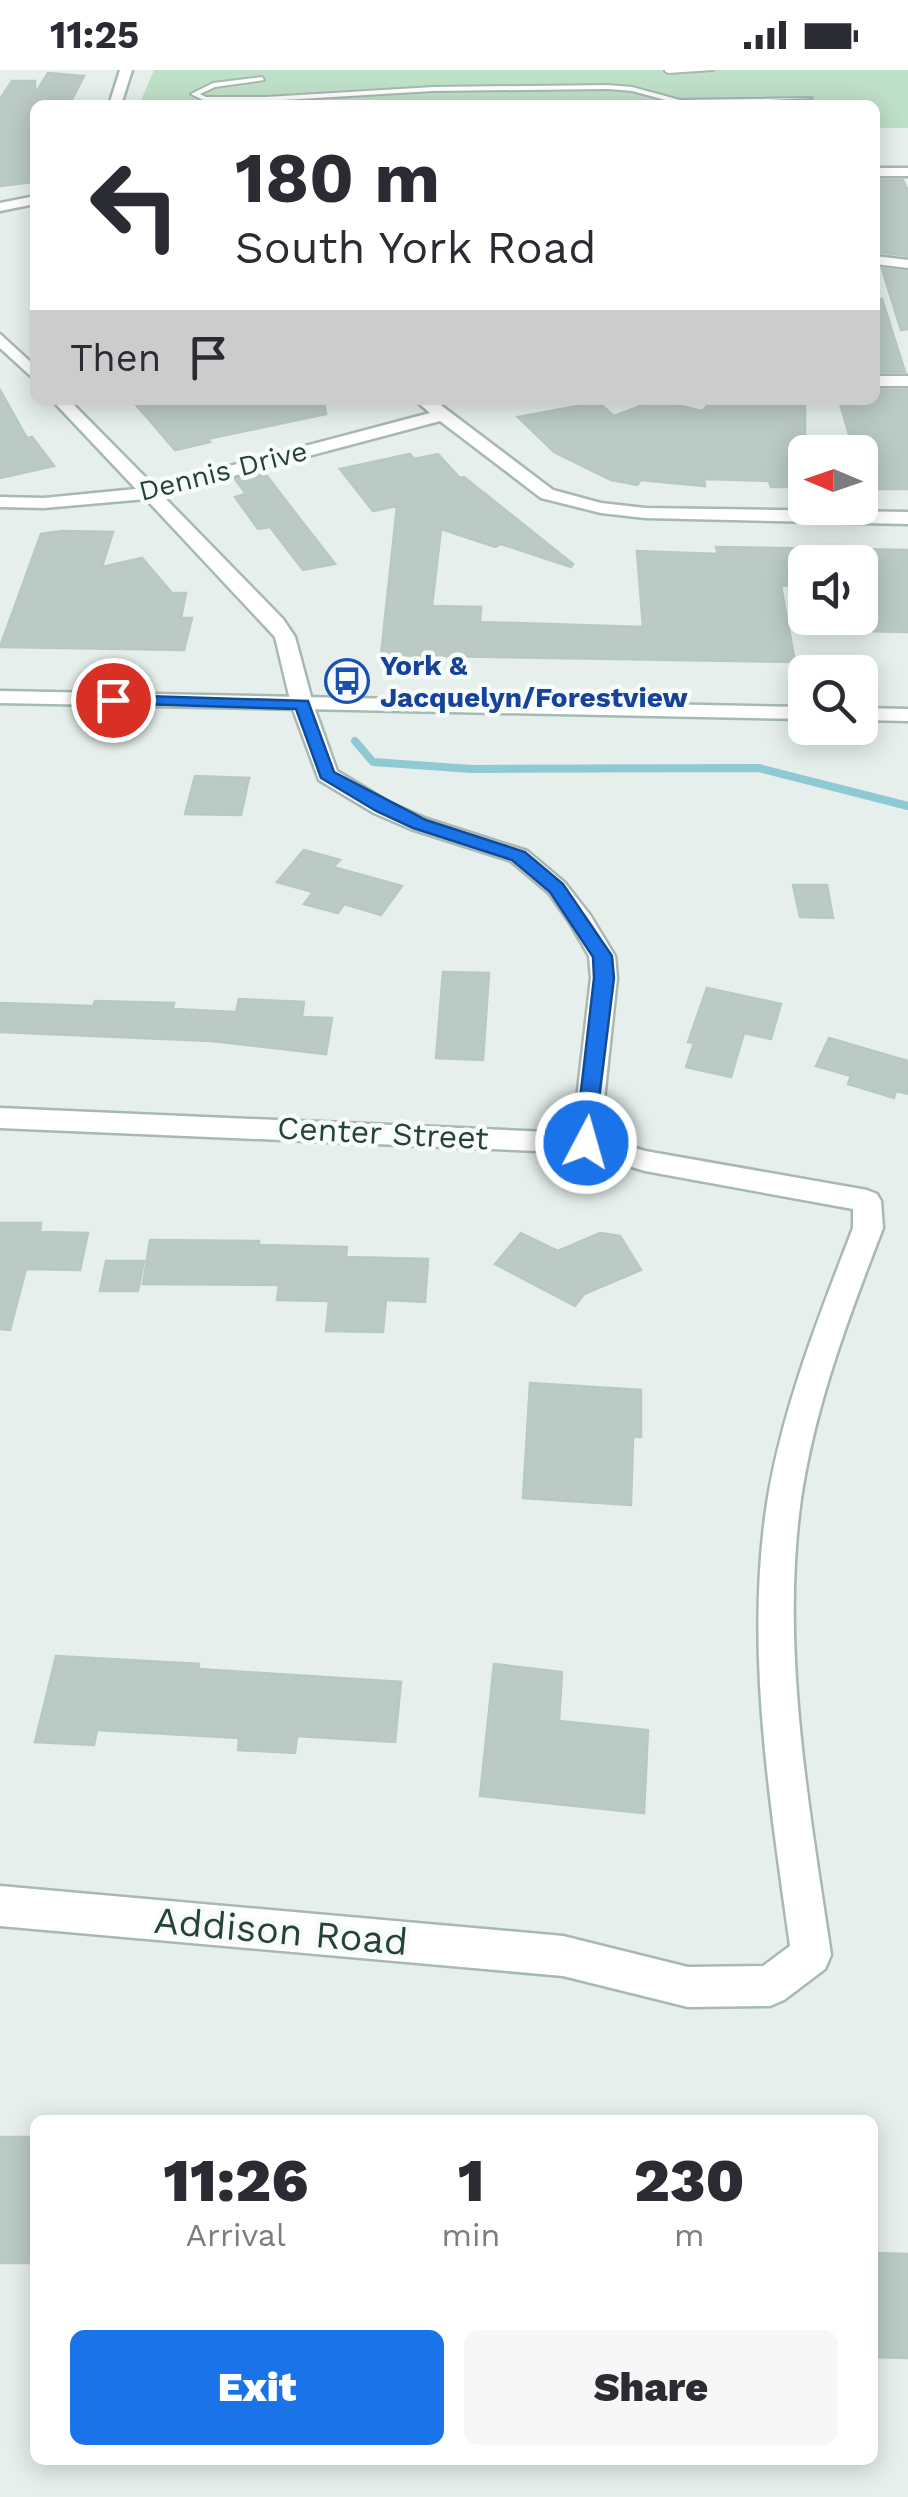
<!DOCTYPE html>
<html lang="en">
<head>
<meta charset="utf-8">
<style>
	body { margin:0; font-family:"Work Sans",sans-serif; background:#f7f7f7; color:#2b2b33; height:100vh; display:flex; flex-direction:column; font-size:38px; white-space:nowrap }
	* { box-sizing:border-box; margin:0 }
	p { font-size:32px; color:#7c7c81 }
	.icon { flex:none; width:55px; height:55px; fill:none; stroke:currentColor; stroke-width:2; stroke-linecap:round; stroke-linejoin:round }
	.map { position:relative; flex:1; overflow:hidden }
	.sheet { position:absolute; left:30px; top:2045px; width:848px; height:350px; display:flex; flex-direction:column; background:#fff; border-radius:15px; box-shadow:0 5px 25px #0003 }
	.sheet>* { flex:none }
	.banner { position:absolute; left:30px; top:30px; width:850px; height:305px; border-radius:15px; box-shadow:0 5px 25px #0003; background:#fff; color:#2b2b33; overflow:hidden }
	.needle { width:65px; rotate:272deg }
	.tools { position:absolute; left:788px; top:365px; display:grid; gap:20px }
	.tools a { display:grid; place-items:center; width:90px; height:90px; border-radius:15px; background:#fff; box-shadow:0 5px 25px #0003; font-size:50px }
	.pin { position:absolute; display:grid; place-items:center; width:85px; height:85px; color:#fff; margin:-42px; border:5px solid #fff; border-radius:50%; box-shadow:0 2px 10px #0007 }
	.me { position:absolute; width:110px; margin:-55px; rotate:6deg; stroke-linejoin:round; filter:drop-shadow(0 0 8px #0008) }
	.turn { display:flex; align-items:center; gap:35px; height:210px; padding:0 40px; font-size:45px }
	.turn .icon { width:130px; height:130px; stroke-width:2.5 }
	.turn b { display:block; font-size:70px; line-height:85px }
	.then { display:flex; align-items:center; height:95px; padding:0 40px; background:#0003; gap:20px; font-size:38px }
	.eta { display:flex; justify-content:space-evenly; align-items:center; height:170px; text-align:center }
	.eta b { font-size:60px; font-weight:800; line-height:70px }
	.primary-button { display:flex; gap:20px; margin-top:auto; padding:20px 40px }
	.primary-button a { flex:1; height:115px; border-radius:15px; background:#1a73e8; color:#fff; font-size:40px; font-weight:800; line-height:115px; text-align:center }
	.primary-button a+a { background:#f7f7f7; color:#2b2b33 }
	.status { display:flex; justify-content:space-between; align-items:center; height:70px; padding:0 50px; background:#fff; direction:ltr }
	.status svg { height:28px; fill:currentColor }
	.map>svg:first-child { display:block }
	.green { fill:#bfe0c8 }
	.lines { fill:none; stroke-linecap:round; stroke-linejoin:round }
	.stream { stroke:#8ec9d4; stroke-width:8 }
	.building { fill:#bbcac4; stroke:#b8c9c2; stroke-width:2.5 }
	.lane-casing { stroke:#a8b8b2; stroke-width:4 }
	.street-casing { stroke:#a8b8b2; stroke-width:5 }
	.secondary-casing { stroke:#a4bbb3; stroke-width:5 }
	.lane { fill:#fff; fill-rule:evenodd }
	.street { fill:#fff; fill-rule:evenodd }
	.secondary { fill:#fff; fill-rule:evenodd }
	.route { fill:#1a73e8; stroke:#114b97; stroke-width:2.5 }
	.labels { text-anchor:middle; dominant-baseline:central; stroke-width:9; stroke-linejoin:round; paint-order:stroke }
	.far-street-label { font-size:28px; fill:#24423a; stroke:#f7fbf9 }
	.far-transit-label { font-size:28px; font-weight:bold; fill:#164399; stroke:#f7fbf9; text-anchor:start }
	.street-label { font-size:32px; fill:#24423a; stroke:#f7fbf9 }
	.near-street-label { font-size:38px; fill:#24423a; stroke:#f7fbf9 }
</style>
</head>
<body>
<div class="status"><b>11:25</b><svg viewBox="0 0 49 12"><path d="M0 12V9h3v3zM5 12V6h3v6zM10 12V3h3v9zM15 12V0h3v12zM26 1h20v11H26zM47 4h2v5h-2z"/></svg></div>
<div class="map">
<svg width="908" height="2427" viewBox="0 0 908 2427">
	<rect width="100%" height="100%" fill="#e6efeb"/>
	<path class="green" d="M154,0h754v58h-33v-23h-736z"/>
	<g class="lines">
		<path class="stream" d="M355,671l18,21 99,7 287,-1 149,38"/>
	</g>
	<g class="building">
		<path d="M48,3l36,3 -15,29h-34v77l-35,4v-87l12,-18h23v13z"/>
		<path d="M875,110h28l5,11v65l-31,-4z"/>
		<path d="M882,199l26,3v57l-7,1z"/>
		<path d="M882,229l23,73h-30v-72z"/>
		<path d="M0,320l27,48 5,-1 22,29 -54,12z"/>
		<path d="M875,320h33v99h-43l-5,-37h-6l-15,-52h36z"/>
		<path d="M132,330h192l2,14 -119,25 3,3 -35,8z"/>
		<path d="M656,330l46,11 11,-11h92v87h-34l-2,-6 -65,-2 1,7 -64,-6 -4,5 -26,-5 -57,-28 -36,-35 80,-15 16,14z"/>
		<path d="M410,384l4,5 24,-5 22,24 4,-1 109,87 -2,3 -70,-23 -6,3 -54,-18 -9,77 49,1 -1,15 163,5 -6,-76 81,3 -2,-7 192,3v82l-44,-1 -4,-21v-48h-55v22l-24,2 14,76 -414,-7 16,-149 -24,5 -33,-42z"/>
		<path d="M264,402l19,25 52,67 -32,6 -33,-43 -12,2 -23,-32 11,-3 -11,-15z"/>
		<path d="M62,461l51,1 -11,35 40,-9 30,35h14l-5,25h11l-8,32 -184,-3 41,-113z"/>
		<path d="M195,706l54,2 -8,37 -56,-1z"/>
		<path d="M304,780l36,10 -7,7 69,19 -21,29 -37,-11 -6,9 -34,-9 9,-12 -36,-10z"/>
		<path d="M793,815h34l6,33 -33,-1z"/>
		<path d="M443,902l46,1 -6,87 -47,-2z"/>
		<path d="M707,918l74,16 -10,35 -27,-6 -13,44 -45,-10 8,-24 -6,-1z"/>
		<path d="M239,929l65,3 -2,15 30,1 -6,36 -115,-13 -211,-9v-29l93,3 2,-5 79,2 -1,6 63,3z"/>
		<path d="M829,968l79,23v33l-12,-3 -2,7 -46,-14 3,-8 -35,-10z"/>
		<path d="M0,1153h41l-1,9 48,1 -8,37 -54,-1 -16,61 -10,-1z"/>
		<path d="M521,1163l37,18 42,-18 20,3 21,34 -57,24 -9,12 -80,-42z"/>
		<path d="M150,1170l109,1v4l88,2 -1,10 82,2 -3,43 -39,-2 -3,32 -57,-1 3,-30 -52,-1 2,-15 -136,-1z"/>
		<path d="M106,1191h38l-6,30h-38z"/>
		<path d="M530,1313l111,7v47h-8l-2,68 -108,-7z"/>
		<path d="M56,1586l143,8 -1,5 203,13 -6,60 -98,-6 -2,17 -57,-3 1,-12 -142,-8 -3,15 -59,-3z"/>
		<path d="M494,1594l68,8 -3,49 89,9 -4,83 -164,-17z"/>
		<rect x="0" y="2067" width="35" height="126"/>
		<path d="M872,2183l36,1v104l-36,-1z"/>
	</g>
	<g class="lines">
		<g class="lane-casing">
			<g id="lane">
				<path d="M713,0l-45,3 -3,-2v-1z"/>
				<path d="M262,7l2,3 -49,7 -15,7 6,3h60l167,-10 175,-2 24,2 48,13 132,-2 -132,6 -48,-13 -24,-2 -175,2 -167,10h-61l-14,-7 22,-11z"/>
			</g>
		</g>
		<g class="street-casing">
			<g id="street">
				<path d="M120,0h12l-11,35h-12z"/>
				<rect x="875" y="98" width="33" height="8"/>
				<path d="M35,126v8l-35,7v-8z"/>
				<path d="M875,186l33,4v8l-33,-4z"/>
				<path d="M0,264l35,32v14l-35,-32z"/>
				<rect x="875" y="306" width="33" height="10"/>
				<path d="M52,330h17l85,86 276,-73 -15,-13h19l119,90 48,13 44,5 263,4v12l-263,-6 -44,-5 -60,-15 -101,-77 -278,74 121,124 12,18 18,67 24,67 53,32 37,16 100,32 38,32 25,32 25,41 2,22 -17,159 45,14 222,39 10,4 4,7 2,27c-34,88 -68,177 -82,271 -21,150 8,307 30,456l-6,14 -41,31 -14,6 -82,1 -125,-31 -563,-50v-40l563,50 125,31 75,-1 27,-20c-20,-146 -46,-301 -22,-449 16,-93 51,-181 85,-269v-19l-208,-38 -59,-18 -586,-25v-20l573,25 18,-155 -2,-22 -19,-33 -21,-30 -38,-32 -100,-32 -37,-16 -55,-33 -28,-76 -16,-67 -129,-138 -102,9 -44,-1v-10l44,1 92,-9z"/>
			</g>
		</g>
		<g class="secondary-casing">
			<g id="secondary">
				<path d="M0,621l805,16v12l-805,-16z"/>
				<path d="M860,638l48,1v12l-48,-1z"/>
			</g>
		</g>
		<use href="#lane" class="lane"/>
		<use href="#street" class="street"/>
		<use href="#secondary" class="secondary"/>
	</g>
	<path class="route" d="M113,625l195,6 26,71 92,48 99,32 38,32 49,72 2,22 -21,170h-14l-4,-5 19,-165 -1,-21 -43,-65 -38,-32 -99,-32 -37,-17 -55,-33 -25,-69 -188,-6 -3,-3z"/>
	<defs>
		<g id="bus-ring" transform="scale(2.25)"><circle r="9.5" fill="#f7fbf9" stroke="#1a4fb4" stroke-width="1.5"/><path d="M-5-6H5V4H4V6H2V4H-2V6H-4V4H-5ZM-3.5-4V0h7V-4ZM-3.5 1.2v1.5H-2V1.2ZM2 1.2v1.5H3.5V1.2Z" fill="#1a4fb4"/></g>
	</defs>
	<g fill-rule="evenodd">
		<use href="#bus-ring" x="347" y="611"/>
	</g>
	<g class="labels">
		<g class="far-street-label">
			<text transform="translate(223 401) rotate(-14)">Dennis Drive</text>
		</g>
		<g class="far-transit-label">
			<text x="380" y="595">York &amp;<tspan x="380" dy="32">Jacquelyn/Forestview</tspan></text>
		</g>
		<g class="street-label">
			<text transform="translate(383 1063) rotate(3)">Center Street</text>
		</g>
		<g class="near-street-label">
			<text transform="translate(281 1861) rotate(5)">Addison Road</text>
		</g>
	</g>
</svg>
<div class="tools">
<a><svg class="needle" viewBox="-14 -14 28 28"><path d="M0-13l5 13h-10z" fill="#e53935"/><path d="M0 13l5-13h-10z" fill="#7c7c81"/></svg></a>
<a><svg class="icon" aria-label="sound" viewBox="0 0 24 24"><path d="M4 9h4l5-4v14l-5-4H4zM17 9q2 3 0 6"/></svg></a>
<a><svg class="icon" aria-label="search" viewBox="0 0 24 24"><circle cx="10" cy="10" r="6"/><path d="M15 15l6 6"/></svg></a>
</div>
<div class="pin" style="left:113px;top:630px;background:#d93025"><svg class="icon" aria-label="arrive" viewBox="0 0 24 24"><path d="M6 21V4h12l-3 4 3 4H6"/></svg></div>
<svg class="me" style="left:586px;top:1073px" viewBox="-20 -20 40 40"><circle r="17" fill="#1a73e8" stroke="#fff" stroke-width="3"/><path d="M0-11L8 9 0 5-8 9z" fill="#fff"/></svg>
<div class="banner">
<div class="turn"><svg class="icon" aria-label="left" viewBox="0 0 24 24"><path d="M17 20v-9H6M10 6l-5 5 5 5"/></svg><div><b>180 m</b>South York Road</div></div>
<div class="then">Then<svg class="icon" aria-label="arrive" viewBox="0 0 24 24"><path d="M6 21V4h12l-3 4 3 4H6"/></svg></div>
</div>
<section class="sheet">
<div class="eta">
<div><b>11:26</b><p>Arrival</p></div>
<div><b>1</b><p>min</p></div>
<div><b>230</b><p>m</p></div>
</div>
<div class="primary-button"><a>Exit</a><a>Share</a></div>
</section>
</div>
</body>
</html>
